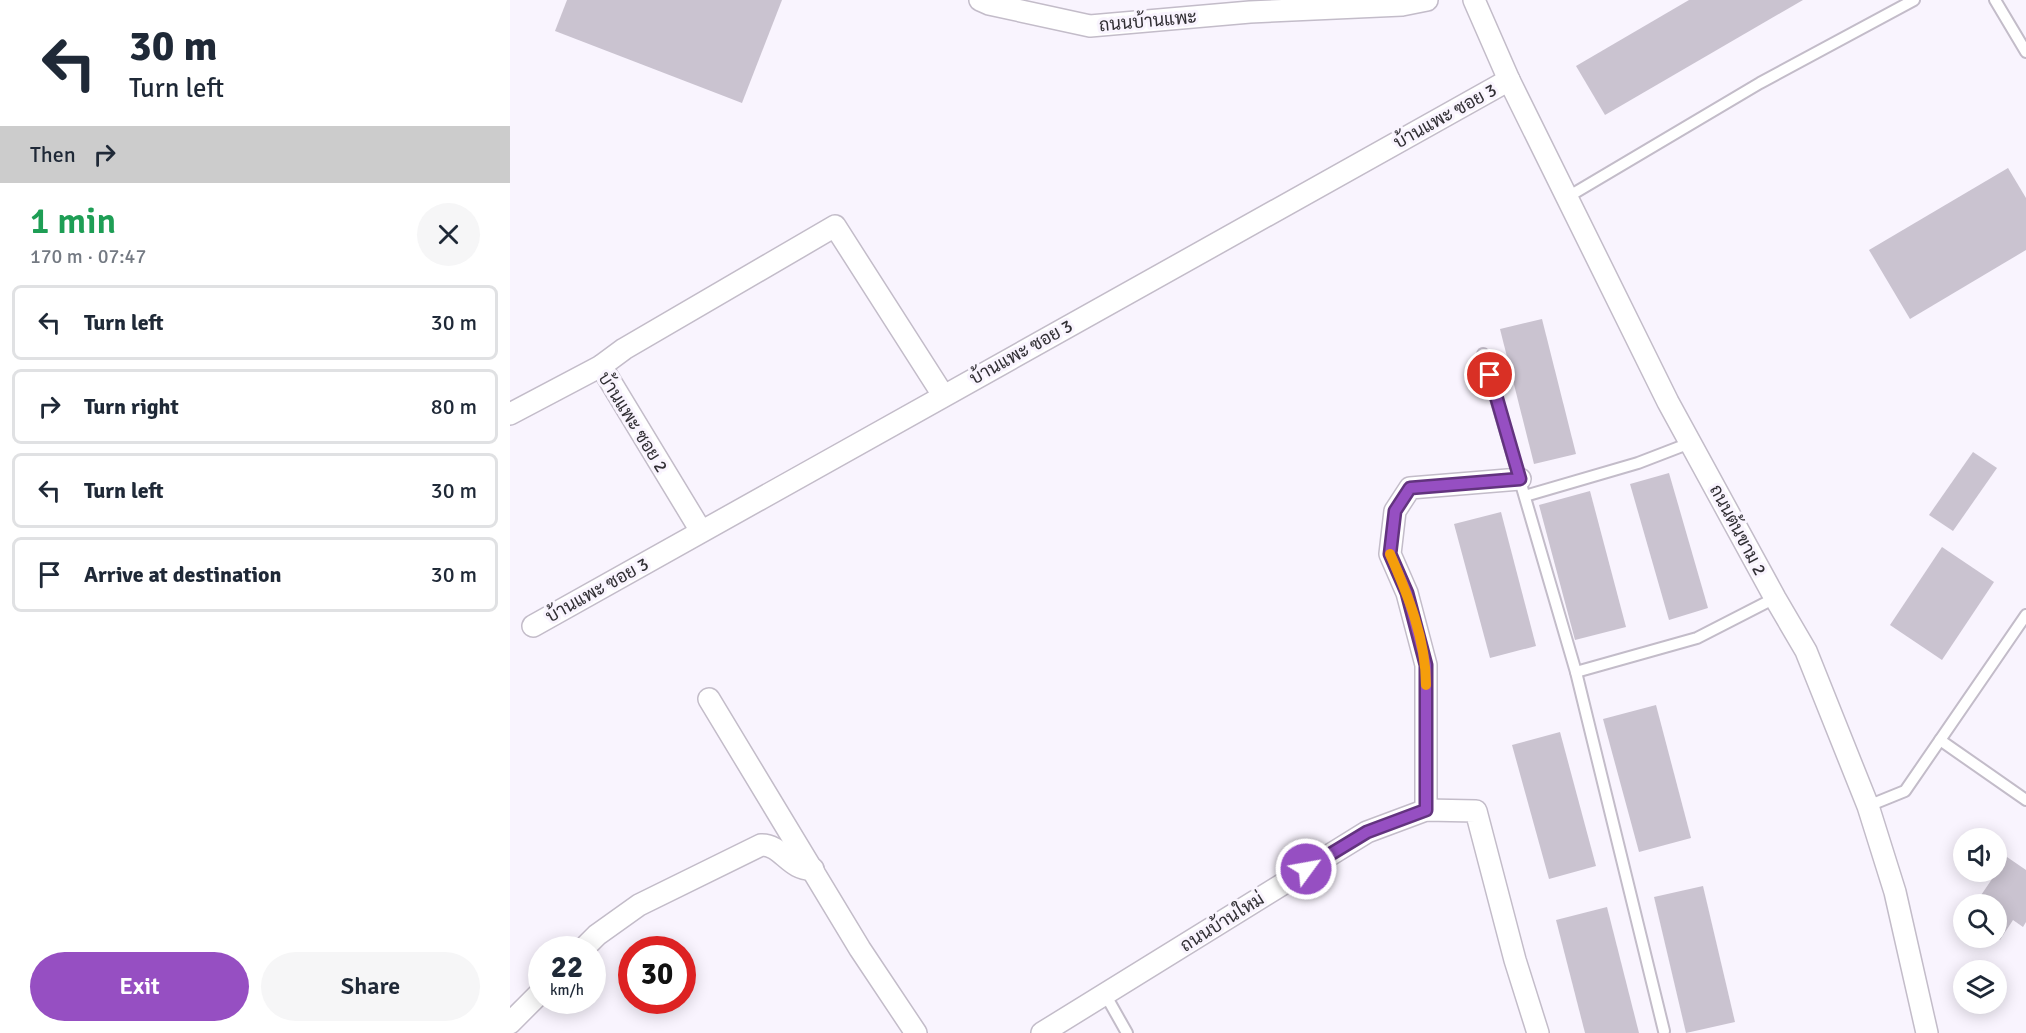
<!DOCTYPE html>
<html lang="en">
<head>
<meta charset="utf-8">
<style>
	body { margin:0; font-family:Signika,Sarabun,sans-serif; background:#f6f6f7; color:#1f2937; height:100vh; display:flex; flex-direction:column; font-size:22px; white-space:nowrap }
	* { box-sizing:border-box; margin:0 }
	p { font-size:20px; color:#747a83 }
	.icon { flex:none; width:33px; height:33px; fill:none; stroke:currentColor; stroke-width:2; stroke-linecap:round; stroke-linejoin:round }
	.map { position:relative; flex:1; overflow:hidden }
	.panel { display:flex; flex-direction:column; background:#fff; width:510px }
	.panel>* { flex:none }
	.guide { background:#fff; color:#1f2937; overflow:hidden }
	.buttons { position:absolute; left:1443px; top:828px; display:grid; gap:12px }
	.buttons a { display:grid; place-items:center; width:54px; height:54px; border-radius:50%; background:#fff; box-shadow:0 3px 15px #0003; font-size:30px }
	.speed { position:absolute; left:18px; top:936px; display:flex; gap:12px; font-size:30px; font-weight:700; text-align:center }
	.speed>* { display:grid; place-content:center; width:78px; height:78px; border-radius:50%; background:#fff; box-shadow:0 3px 15px #0003; line-height:1 }
	.speed small { font-size:15px; font-weight:400 }
	.speed .limit { border:9px solid #d22; background:#fff; color:#111 }
	.pin { position:absolute; display:grid; place-items:center; width:51px; height:51px; color:#fff; margin:-26px; border:3px solid #fff; border-radius:50%; box-shadow:0 2px 6px #0007 }
	.me { position:absolute; width:66px; margin:-33px; rotate:58deg; stroke-linejoin:round; filter:drop-shadow(0 0 4px #0008) }
	.turn { display:flex; align-items:center; gap:21px; height:126px; padding:0 30px; font-size:27px }
	.turn .icon { width:78px; height:78px; stroke-width:2.5 }
	.turn b { display:block; font-size:42px; line-height:51px }
	.then { display:flex; align-items:center; height:57px; padding:0 30px; background:#0003; gap:12px; font-size:22px }
	.round { display:grid; place-items:center; flex:none; width:63px; height:63px; border-radius:32px; background:#f6f6f7 }
	.overview { display:flex; align-items:center; justify-content:space-between; height:102px; padding:0 30px }
	h1 { font-size:36px; font-weight:600; line-height:45px; color:#1e9e55 }
	.button { display:flex; gap:12px; margin-top:auto; padding:12px 30px }
	.button a { flex:1; height:69px; border-radius:36px; background:#964fc2; color:#fff; font-size:24px; font-weight:600; line-height:69px; text-align:center }
	.button a+a { background:#f6f6f7; color:#1f2937 }
	ul { padding:0; list-style:none }
	li { display:flex; align-items:center; gap:18px; height:75px; margin:0 12px 9px; padding:0 18px; border:3px solid #e0e1e3; border-radius:9px }
	li div { flex:1 }
	li b { display:block; font-size:22px }
	li em { font-style:normal }
	main { display:flex; flex:1; min-height:0 }
	.map>svg:first-child { display:block }
	.building { fill:#cac3d0 }
	.lines { fill:none; stroke-linecap:round; stroke-linejoin:round }
	.lane-casing { stroke:#c3bcc9; stroke-width:14 }
	.street-casing { stroke:#c3bcc9; stroke-width:24 }
	.lane { stroke:#fff; stroke-width:10 }
	.street { stroke:#fff; stroke-width:21 }
	.route-casing { stroke:#62337e; stroke-width:15 }
	.route { stroke:#964fc2; stroke-width:10 }
	.slow { stroke:#f59e0b; stroke-width:10 }
	.labels { text-anchor:middle; dominant-baseline:central; stroke-width:6; stroke-linejoin:round; paint-order:stroke }
	.street-label { font-size:18px; fill:#312f34; stroke:#f9f4fe }
</style>
</head>
<body>
<main>
<section class="panel">
<div class="guide">
<div class="turn"><svg class="icon" aria-label="left" viewBox="0 0 24 24"><path d="M17 20v-9H6M10 6l-5 5 5 5"/></svg><div><b>30 m</b>Turn left</div></div>
<div class="then">Then<svg class="icon" aria-label="right" viewBox="0 0 24 24"><path d="M7 20v-9h11M14 6l5 5-5 5"/></svg></div>
</div>
<div class="overview"><div><h1>1 min</h1><p>170 m · 07:47</p></div><a class="round"><svg class="icon" aria-label="close" viewBox="0 0 24 24"><path d="M6 6l12 12M18 6L6 18"/></svg></a></div>
<ul>
<li><svg class="icon" aria-label="left" viewBox="0 0 24 24"><path d="M17 20v-9H6M10 6l-5 5 5 5"/></svg><div><b>Turn left</b></div><em>30 m</em></li>
<li><svg class="icon" aria-label="right" viewBox="0 0 24 24"><path d="M7 20v-9h11M14 6l5 5-5 5"/></svg><div><b>Turn right</b></div><em>80 m</em></li>
<li><svg class="icon" aria-label="left" viewBox="0 0 24 24"><path d="M17 20v-9H6M10 6l-5 5 5 5"/></svg><div><b>Turn left</b></div><em>30 m</em></li>
<li><svg class="icon" aria-label="arrive" viewBox="0 0 24 24"><path d="M6 21V4h12l-3 4 3 4H6"/></svg><div><b>Arrive at destination</b></div><em>30 m</em></li>
</ul>
<div class="button"><a>Exit</a><a>Share</a></div>
</section>
<div class="map">
<svg width="1516" height="1033" viewBox="0 0 1516 1033">
	<rect width="100%" height="100%" fill="#f9f4fe"/>
	<g class="building">
		<path d="M57,0h215l-40,103 -187,-72z"/>
		<path d="M1179,0h114l-198,115 -29,-49z"/>
		<path d="M1498,168l18,30v52l-116,69 -41,-69z"/>
		<path d="M1032,319l34,135 -42,10 -34,-135z"/>
		<path d="M1463,452l24,16 -44,63 -24,-16z"/>
		<path d="M1159,473l39,135 -39,12 -39,-136z"/>
		<path d="M1080,491l36,136 -51,13 -36,-135z"/>
		<path d="M991,512l35,134 -46,12 -36,-134z"/>
		<path d="M1432,547l52,35 -52,78 -52,-35z"/>
		<path d="M1146,705l35,133 -52,14 -36,-133z"/>
		<path d="M1050,732l36,134 -47,13 -37,-134z"/>
		<path d="M1497,857l19,13v52l-3,5 -10,-7 -13,20 -4,-2v-34h-21z"/>
		<path d="M1193,886l32,136 -49,11 -32,-136z"/>
		<path d="M1097,907l32,126h-54l-29,-113z"/>
	</g>
	<g class="lines">
		<g class="lane-casing">
			<g id="lane">
				<path d="M1485,0l31,52"/>
				<path d="M1056,198l194,-115 154,-83"/>
				<path d="M973,354l93,318"/>
				<path d="M1015,496l113,-33 52,-20"/>
				<path d="M1430,740l86,60"/>
				<path d="M1358,806l37,-15 121,-176"/>
				<path d="M595,994l22,39"/>
				<path d="M1154,1031l-88,-359 121,-34 78,-40"/>
			</g>
		</g>
		<g class="street-casing">
			<g id="street">
				<path d="M470,0l9,4 101,22 160,-14 152,-7 25,-5"/>
				<path d="M964,0l35,80 159,322 107,196 31,53 62,155 27,86 32,141"/>
				<path d="M91,366l100,165"/>
				<path d="M0,414l91,-48 23,-17 211,-123 108,169"/>
				<path d="M23,626l976,-546"/>
				<path d="M199,699l151,250 56,84"/>
				<path d="M916,810v-145l-19,-72 -17,-39 5,-43 15,-23 110,-9"/>
				<path d="M72,950l15,-15 42,-30 122,-60c21,-1 28,26 52,24"/>
				<path d="M0,1023l32,-32"/>
				<path d="M532,1033l325,-201 59,-22 50,1 39,149 23,73"/>
			</g>
		</g>
		<use href="#lane" class="lane"/>
		<use href="#street" class="street"/>
	</g>
	<g class="lines">
		<g class="route-casing">
			<path id="route" d="M796,869l61,-37 59,-22v-145l-19,-72 -17,-39 5,-43 15,-23 110,-9 -30,-104"/>
		</g>
		<use href="#route" class="route"/>
		<path class="slow" d="M880,554c18,41 36,86 36,131"/>
	</g>
	<g class="labels">
		<g class="street-label">
			<text transform="translate(638 21) rotate(-5)">ถนนบ้านแพะ</text>
			<text transform="translate(935 116) rotate(-29)">บ้านแพะ ซอย 3</text>
			<text transform="translate(511 352) rotate(-29)">บ้านแพะ ซอย 3</text>
			<text transform="translate(123 422) rotate(58)">บ้านแพะ ซอย 2</text>
			<text transform="translate(1228 530) rotate(62)">ถนนต้นขาม 2</text>
			<text transform="translate(87 590) rotate(-29)">บ้านแพะ ซอย 3</text>
			<text transform="translate(712 922) rotate(-32)">ถนนบ้านใหม่</text>
		</g>
	</g>
</svg>
<div class="buttons">
<a><svg class="icon" aria-label="sound" viewBox="0 0 24 24"><path d="M4 9h4l5-4v14l-5-4H4zM17 9q2 3 0 6"/></svg></a>
<a><svg class="icon" aria-label="search" viewBox="0 0 24 24"><circle cx="10" cy="10" r="6"/><path d="M15 15l6 6"/></svg></a>
<a><svg class="icon" aria-label="layers" viewBox="0 0 24 24"><path d="M12 4l9 5-9 5-9-5zM3 14l9 5 9-5"/></svg></a>
</div>
<div class="speed"><div>22<small>km/h</small></div><div class="limit">30</div></div>
<div class="pin" style="left:980px;top:375px;background:#d93025"><svg class="icon" aria-label="arrive" viewBox="0 0 24 24"><path d="M6 21V4h12l-3 4 3 4H6"/></svg></div>
<svg class="me" style="left:796px;top:869px" viewBox="-20 -20 40 40"><circle r="17" fill="#964fc2" stroke="#fff" stroke-width="3"/><path d="M0-11L8 9 0 5-8 9z" fill="#fff"/></svg>
</div>
</main>
</body>
</html>
